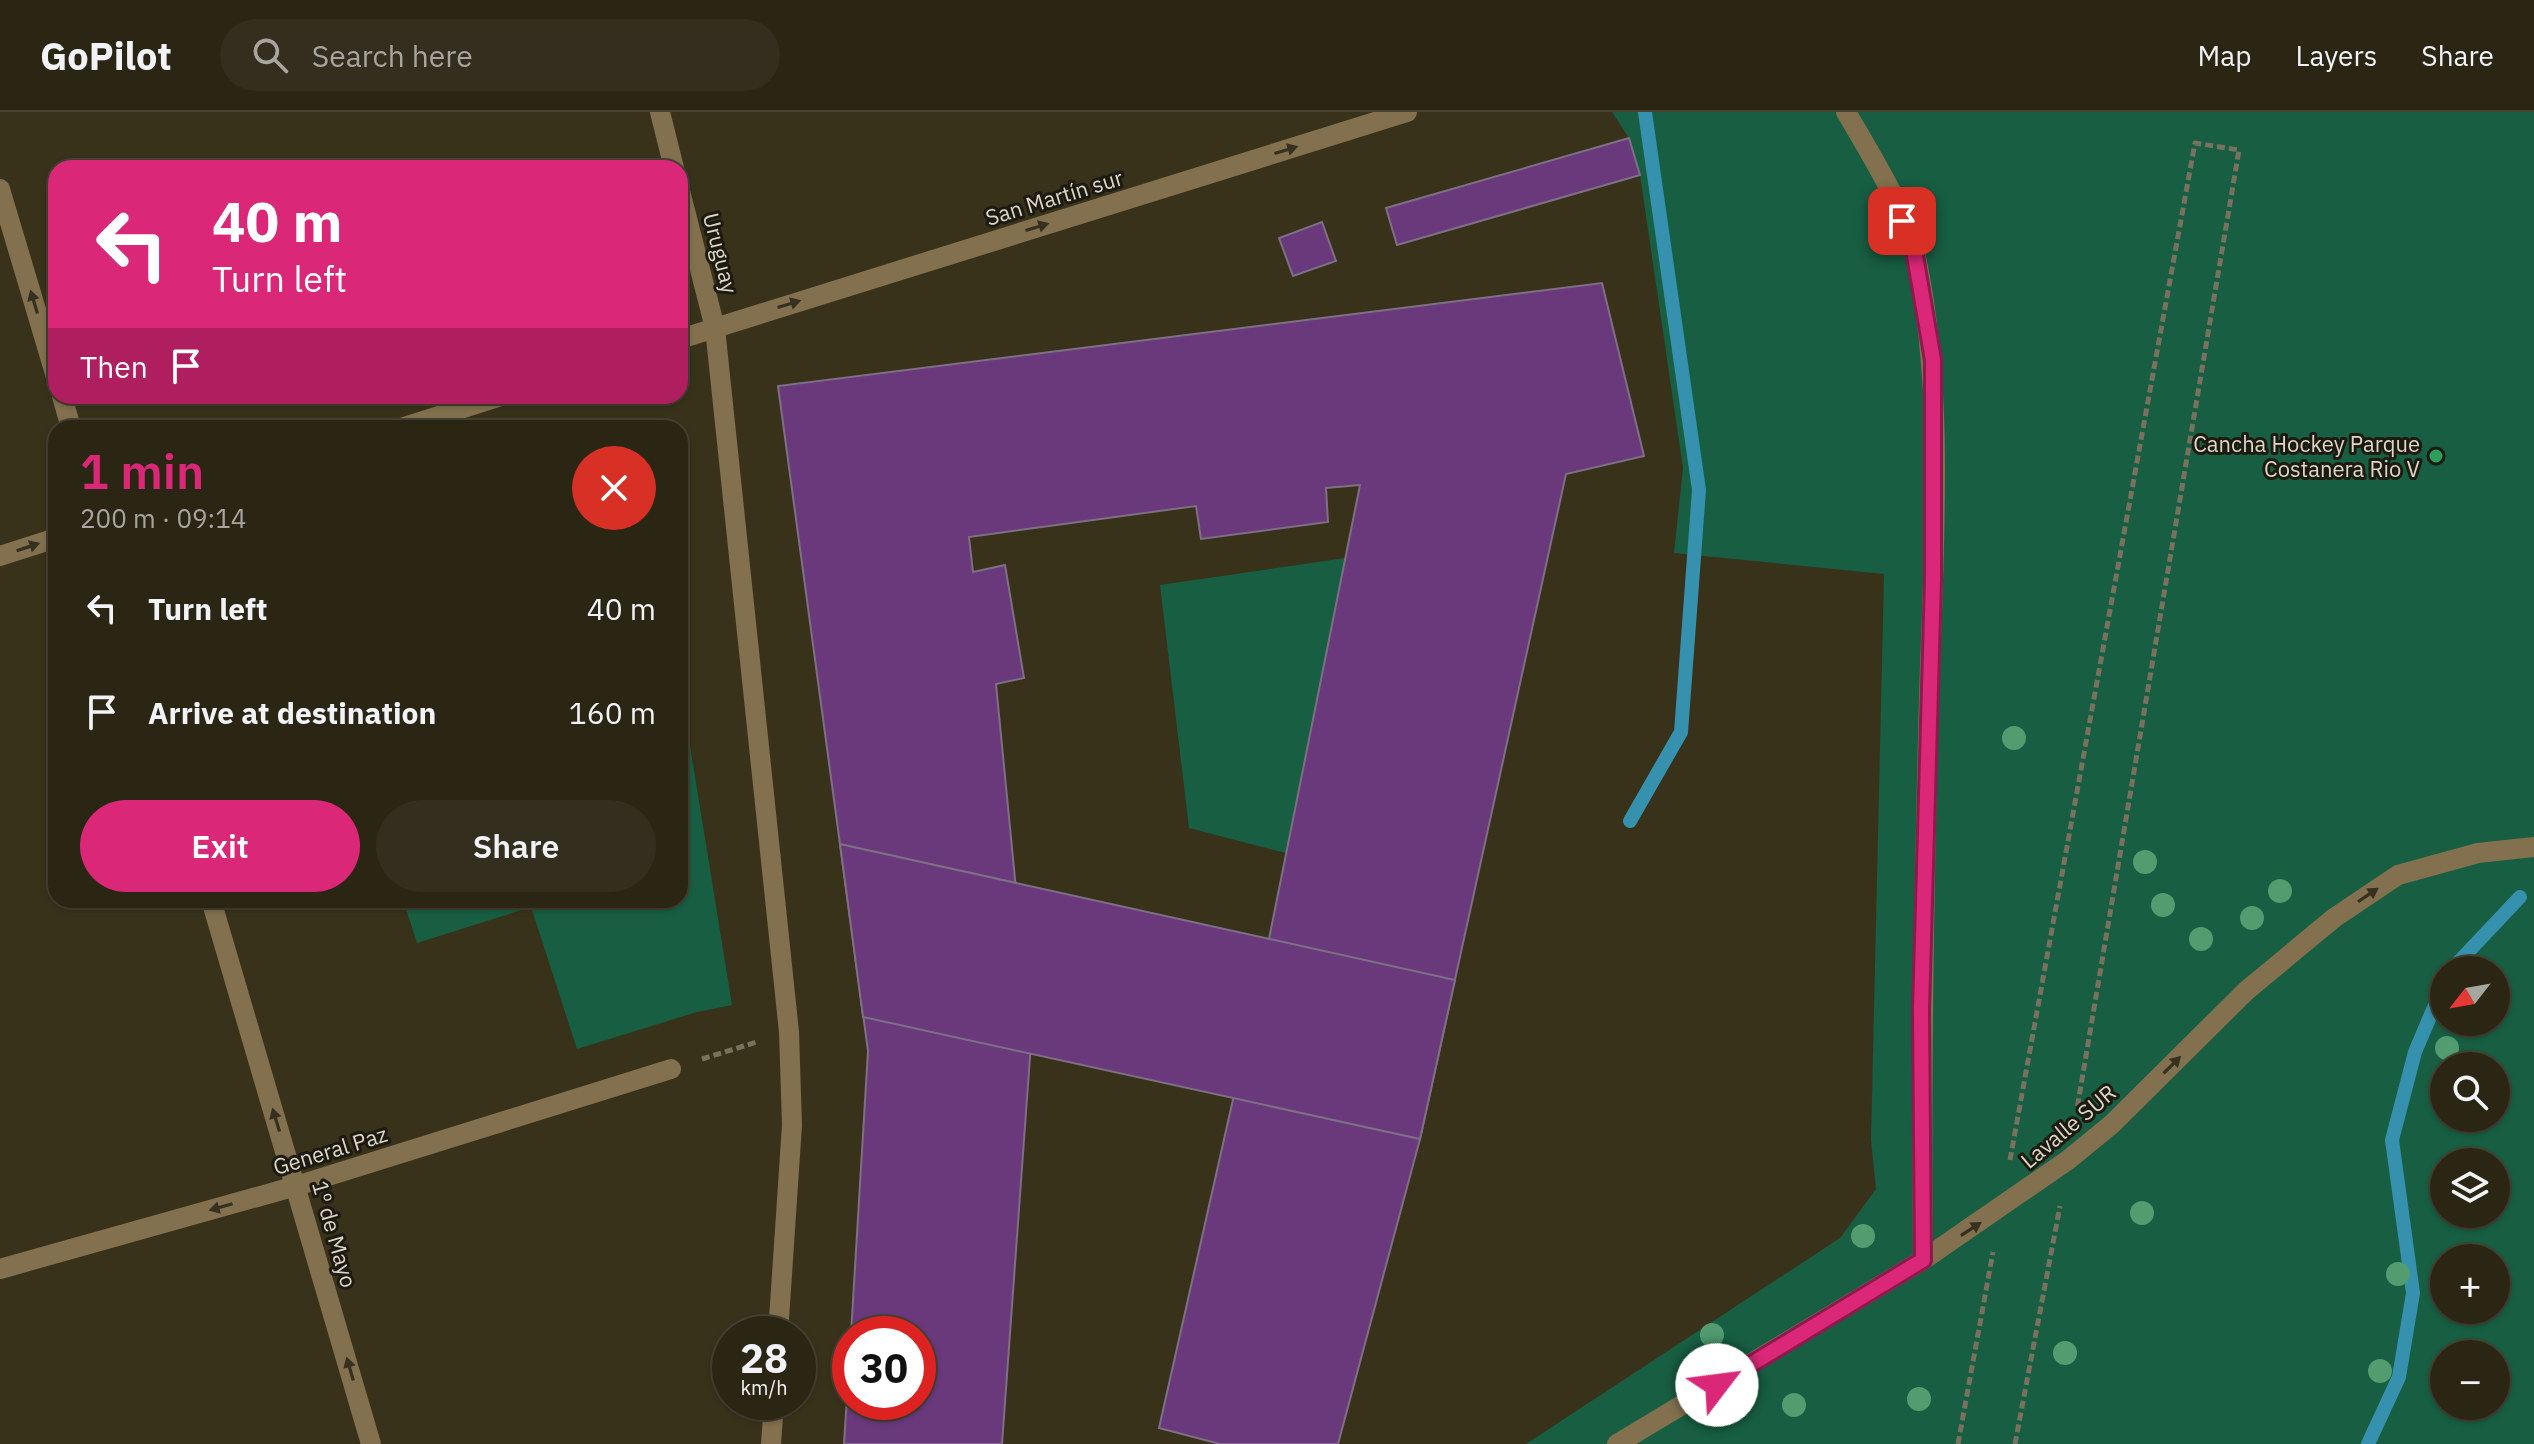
<!DOCTYPE html>
<html lang="en">
<head>
<meta charset="utf-8">
<style>
	body { margin:0; font-family:"IBM Plex Sans",sans-serif; background:#332e1d; color:#f1f3f6; height:100vh; display:flex; flex-direction:column; font-size:30px; white-space:nowrap }
	* { box-sizing:border-box; margin:0 }
	p { font-size:26px; color:#a6a5a0 }
	.icon { flex:none; width:44px; height:44px; fill:none; stroke:currentColor; stroke-width:2; stroke-linecap:round; stroke-linejoin:round }
	.map { position:relative; flex:1; overflow:hidden }
	.side { position:absolute; left:48px; top:308px; width:640px; height:488px; display:flex; flex-direction:column; background:#2b2614; border-radius:24px; box-shadow:0 2px 6px #0004,0 0 0 2px #474334 }
	.side>* { flex:none }
	.top-card { position:absolute; left:48px; top:48px; width:640px; height:244px; border-radius:24px; box-shadow:0 2px 6px #0004,0 0 0 2px #474334; background:#db2777; color:#fff; overflow:hidden }
	.needle { width:52px; rotate:239deg }
	.fabs { position:absolute; left:2430px; top:844px; display:grid; gap:16px }
	.fabs a { display:grid; place-items:center; width:80px; height:80px; border-radius:50%; background:#2b2614; box-shadow:0 2px 6px #0004,0 0 0 2px #474334; font-size:40px }
	.speed { position:absolute; left:712px; top:1204px; display:flex; gap:16px; font-size:40px; font-weight:700; text-align:center }
	.speed>* { display:grid; place-content:center; width:104px; height:104px; border-radius:50%; background:#2b2614; box-shadow:0 2px 6px #0004,0 0 0 2px #474334; line-height:1 }
	.speed small { font-size:20px; font-weight:400 }
	.speed .limit { border:12px solid #d22; background:#fff; color:#111 }
	.pin { position:absolute; display:grid; place-items:center; width:68px; height:68px; color:#fff; margin:-34px; border-radius:16px; box-shadow:0 4px 12px #0006 }
	.me { position:absolute; width:88px; margin:-44px; rotate:60deg; stroke-linejoin:round; filter:drop-shadow(0 0 6px #0008) }
	.turn { display:flex; align-items:center; gap:28px; height:168px; padding:0 32px; font-size:36px }
	.turn .icon { width:104px; height:104px; stroke-width:2.5 }
	.turn b { display:block; font-size:56px; line-height:68px }
	.then { display:flex; align-items:center; height:76px; padding:0 32px; background:#0003; gap:16px; font-size:30px }
	.round { display:grid; place-items:center; flex:none; width:84px; height:84px; border-radius:42px; background:#332e1d }
	.summary { display:flex; align-items:center; justify-content:space-between; height:136px; padding:0 32px }
	h1 { font-size:48px; font-weight:600; line-height:60px; color:#db2777 }
	.cta { display:flex; gap:16px; margin-top:auto; padding:16px 32px }
	.cta a { flex:1; height:92px; border-radius:48px; background:#db2777; color:#fff; font-size:32px; font-weight:600; line-height:92px; text-align:center }
	.cta a+a { background:#332e1d; color:#f1f3f6 }
	ul { padding:0; list-style:none }
	li { display:flex; align-items:center; gap:24px; height:104px; padding:0 32px }
	li div { flex:1 }
	li b { display:block; font-size:30px }
	li em { font-style:normal }
	header { display:flex; align-items:center; gap:48px; box-sizing:border-box; height:112px; padding:0 40px; background:#2b2614; border-bottom:2px solid #474334 }
	header strong { font-size:38px }
	nav { display:flex; gap:44px; margin-inline-start:auto; font-size:28px }
	.search { width:560px; height:72px; background:#332e1d; display:flex; align-items:center; gap:20px; box-sizing:border-box; padding:0 28px; border-radius:44px; color:#a6a5a0; font-size:30px }
	.map>svg:first-child { display:block }
	.green { fill:#175e42; fill-rule:evenodd }
	.lines { fill:none; stroke-linecap:round; stroke-linejoin:round }
	.stream { stroke:#3691ae; stroke-width:14 }
	.building { fill:#69397c; stroke:#7e6f85; stroke-width:2 }
	.path { stroke:#77715d; stroke-width:5; stroke-dasharray:8 4; stroke-linecap:butt }
	.minor { stroke:#82704e; stroke-width:20 }
	.tree { fill:#529c70 }
	.oneway { fill:#363020 }
	.route-casing { stroke:#8e194d; stroke-width:20 }
	.route { stroke:#db2777; stroke-width:14 }
	.leisure-dot { fill:#2e9e5b; stroke:#1d1a10; stroke-width:3 }
	.labels { text-anchor:middle; dominant-baseline:central; stroke-width:6; stroke-linejoin:round; paint-order:stroke }
	.street-label { font-size:22px; fill:#dad6c8; stroke:#1d1a10 }
	.poi-label { font-size:22px; fill:#dad6c8; stroke:#1d1a10; text-anchor:end }
</style>
</head>
<body>
<header>
<strong>GoPilot</strong>
<div class="search"><svg class="icon" aria-label="search" viewBox="0 0 24 24"><circle cx="10" cy="10" r="6"/><path d="M15 15l6 6"/></svg>Search here</div>
<nav><a>Map</a><a>Layers</a><a>Share</a></nav>
</header>
<div class="map">
<svg width="2534" height="1332" viewBox="0 0 2534 1332">
	<rect width="100%" height="100%" fill="#39321b"/>
	<g class="green">
		<path d="M1612,0h922v1332h-1008l314,-206 36,-49 -5,-49 13,-566 -210,-21 9,-85 -43,-293 -11,-37zM2444,858h52v52h-52zM2444,954h52v52h-52zM2444,1050h52v52h-52zM2444,1146h52v52h-52zM2444,1242h52v52h-52z"/>
		<path d="M1345,446l-59,295 -97,-25 -29,-243z"/>
		<path d="M680,572l52,321 -35,7 -120,37 -46,-142 -114,36 -14,-43h277z"/>
	</g>
	<g class="lines">
		<g class="stream">
			<path d="M1630,709l51,-89 18,-242 -54,-378"/>
			<path d="M2451,858l69,-73"/>
			<path d="M2368,1332l31,-67 14,-84 -21,-153 23,-88 29,-68"/>
		</g>
	</g>
	<g class="building">
		<path d="M1629,26l11,37 -243,70 -11,-37z"/>
		<path d="M1322,110l14,39 -43,15 -14,-38z"/>
		<path d="M1602,171l42,173 -78,18 -146,665 -82,305h-118l-61,-16 109,-484 92,-459 -34,3 2,34 -127,17 -5,-33 -227,31 4,35 32,-7 19,113 -28,6 35,359 -29,401h-158l6,-94v52h68v-68h-67l17,-283 -90,-665z"/>
		<path d="M840,732l615,136 -35,159 -557,-122z"/>
	</g>
	<g class="lines">
		<g class="path">
			<path d="M702,947l55,-17"/>
			<path d="M2010,1048l185,-1017 44,7 -162,959"/>
			<path d="M1958,1332l35,-192"/>
			<path d="M2015,1332l45,-238"/>
		</g>
		<g class="minor">
			<path d="M660,0l14,56"/>
			<path d="M1846,0c23,39 59,97 69,141 31,138 18,303 14,445 -5,188 -8,375 -6,562"/>
			<path d="M0,77l56,188"/>
			<path d="M680,79l35,137 74,704 3,93 -14,209"/>
			<path d="M680,227l727,-227"/>
			<path d="M62,284l9,32"/>
			<path d="M401,316l100,-32"/>
			<path d="M0,444l56,-18"/>
			<path d="M211,788l160,544"/>
			<path d="M0,1157l296,-83 375,-117"/>
			<path d="M771,1332l3,-42"/>
			<path d="M1617,1332l306,-184 145,-100 44,-36 134,-133 88,-73 64,-43 80,-22 56,-6"/>
		</g>
	</g>
	<g class="tree">
		<circle cx="2014" cy="626" r="12"/>
		<circle cx="2145" cy="750" r="12"/>
		<circle cx="2280" cy="779" r="12"/>
		<circle cx="2163" cy="793" r="12"/>
		<circle cx="2252" cy="806" r="12"/>
		<circle cx="2201" cy="827" r="12"/>
		<circle cx="2447" cy="936" r="12"/>
		<circle cx="2142" cy="1101" r="12"/>
		<circle cx="1863" cy="1124" r="12"/>
		<circle cx="2398" cy="1162" r="12"/>
		<circle cx="1712" cy="1223" r="12"/>
		<circle cx="2065" cy="1241" r="12"/>
		<circle cx="2380" cy="1259" r="12"/>
		<circle cx="1919" cy="1287" r="12"/>
		<circle cx="1794" cy="1293" r="12"/>
	</g>
	<defs><path id="oneway-solid" d="M-6-.8H1V-3.2L6.5 0L1 3.2V.8H-6Z" transform="scale(2)"/></defs>
	<g class="oneway">
		<use href="#oneway-solid" transform="translate(1286 38) rotate(-17)"/>
		<use href="#oneway-solid" transform="translate(1037 115) rotate(-17)"/>
		<use href="#oneway-solid" transform="translate(34 190) rotate(-107)"/>
		<use href="#oneway-solid" transform="translate(789 192) rotate(-17)"/>
		<use href="#oneway-solid" transform="translate(28 435) rotate(-18)"/>
		<use href="#oneway-solid" transform="translate(2368 783) rotate(-34)"/>
		<use href="#oneway-solid" transform="translate(2172 953) rotate(-45)"/>
		<use href="#oneway-solid" transform="translate(276 1008) rotate(-107)"/>
		<use href="#oneway-solid" transform="translate(221 1095) rotate(164)"/>
		<use href="#oneway-solid" transform="translate(1971 1117) rotate(-33)"/>
		<use href="#oneway-solid" transform="translate(350 1257) rotate(-106)"/>
	</g>
	<g class="lines">
		<g class="route-casing">
			<path id="route" d="M1717,1273l206,-125 -2,-250 12,-430v-220l-19,-110 -12,-29"/>
		</g>
		<use href="#route" class="route"/>
	</g>
	<circle class="leisure-dot" cx="2436" cy="344" r="8"/>
	<g class="labels">
		<g class="street-label">
			<text transform="translate(1054 85) rotate(-17)">San Martín sur</text>
			<text transform="translate(721 141) rotate(76)">Uruguay</text>
			<text transform="translate(2068 1014) rotate(-40)">Lavalle SUR</text>
			<text transform="translate(330 1038) rotate(-17)">General Paz</text>
			<text transform="translate(335 1122) rotate(74)">1º de Mayo</text>
		</g>
		<g class="poi-label">
			<text x="2420" y="331">Cancha Hockey Parque<tspan x="2420" dy="25">Costanera Rio V</tspan></text>
		</g>
	</g>
</svg>
<div class="fabs">
<a><svg class="needle" viewBox="-14 -14 28 28"><path d="M0-13l5 13h-10z" fill="#e53935"/><path d="M0 13l5-13h-10z" fill="#a6a5a0"/></svg></a>
<a><svg class="icon" aria-label="search" viewBox="0 0 24 24"><circle cx="10" cy="10" r="6"/><path d="M15 15l6 6"/></svg></a>
<a><svg class="icon" aria-label="layers" viewBox="0 0 24 24"><path d="M12 4l9 5-9 5-9-5zM3 14l9 5 9-5"/></svg></a>
<a>+</a>
<a>−</a>
</div>
<div class="speed"><div>28<small>km/h</small></div><div class="limit">30</div></div>
<div class="pin" style="left:1902px;top:109px;background:#d93025"><svg class="icon" aria-label="arrive" viewBox="0 0 24 24"><path d="M6 21V4h12l-3 4 3 4H6"/></svg></div>
<svg class="me" style="left:1717px;top:1273px" viewBox="-20 -20 40 40"><circle r="19" fill="#fff"/><path d="M0-13L10 11 0 6-10 11z" fill="#db2777"/></svg>
<div class="top-card">
<div class="turn"><svg class="icon" aria-label="left" viewBox="0 0 24 24"><path d="M17 20v-9H6M10 6l-5 5 5 5"/></svg><div><b>40 m</b>Turn left</div></div>
<div class="then">Then<svg class="icon" aria-label="arrive" viewBox="0 0 24 24"><path d="M6 21V4h12l-3 4 3 4H6"/></svg></div>
</div>
<section class="side">
<div class="summary"><div><h1>1 min</h1><p>200 m · 09:14</p></div><a class="round" style="background:#d93025;color:#fff"><svg class="icon" aria-label="close" viewBox="0 0 24 24"><path d="M6 6l12 12M18 6L6 18"/></svg></a></div>
<ul>
<li><svg class="icon" aria-label="left" viewBox="0 0 24 24"><path d="M17 20v-9H6M10 6l-5 5 5 5"/></svg><div><b>Turn left</b></div><em>40 m</em></li>
<li><svg class="icon" aria-label="arrive" viewBox="0 0 24 24"><path d="M6 21V4h12l-3 4 3 4H6"/></svg><div><b>Arrive at destination</b></div><em>160 m</em></li>
</ul>
<div class="cta"><a>Exit</a><a>Share</a></div>
</section>
</div>
</body>
</html>
